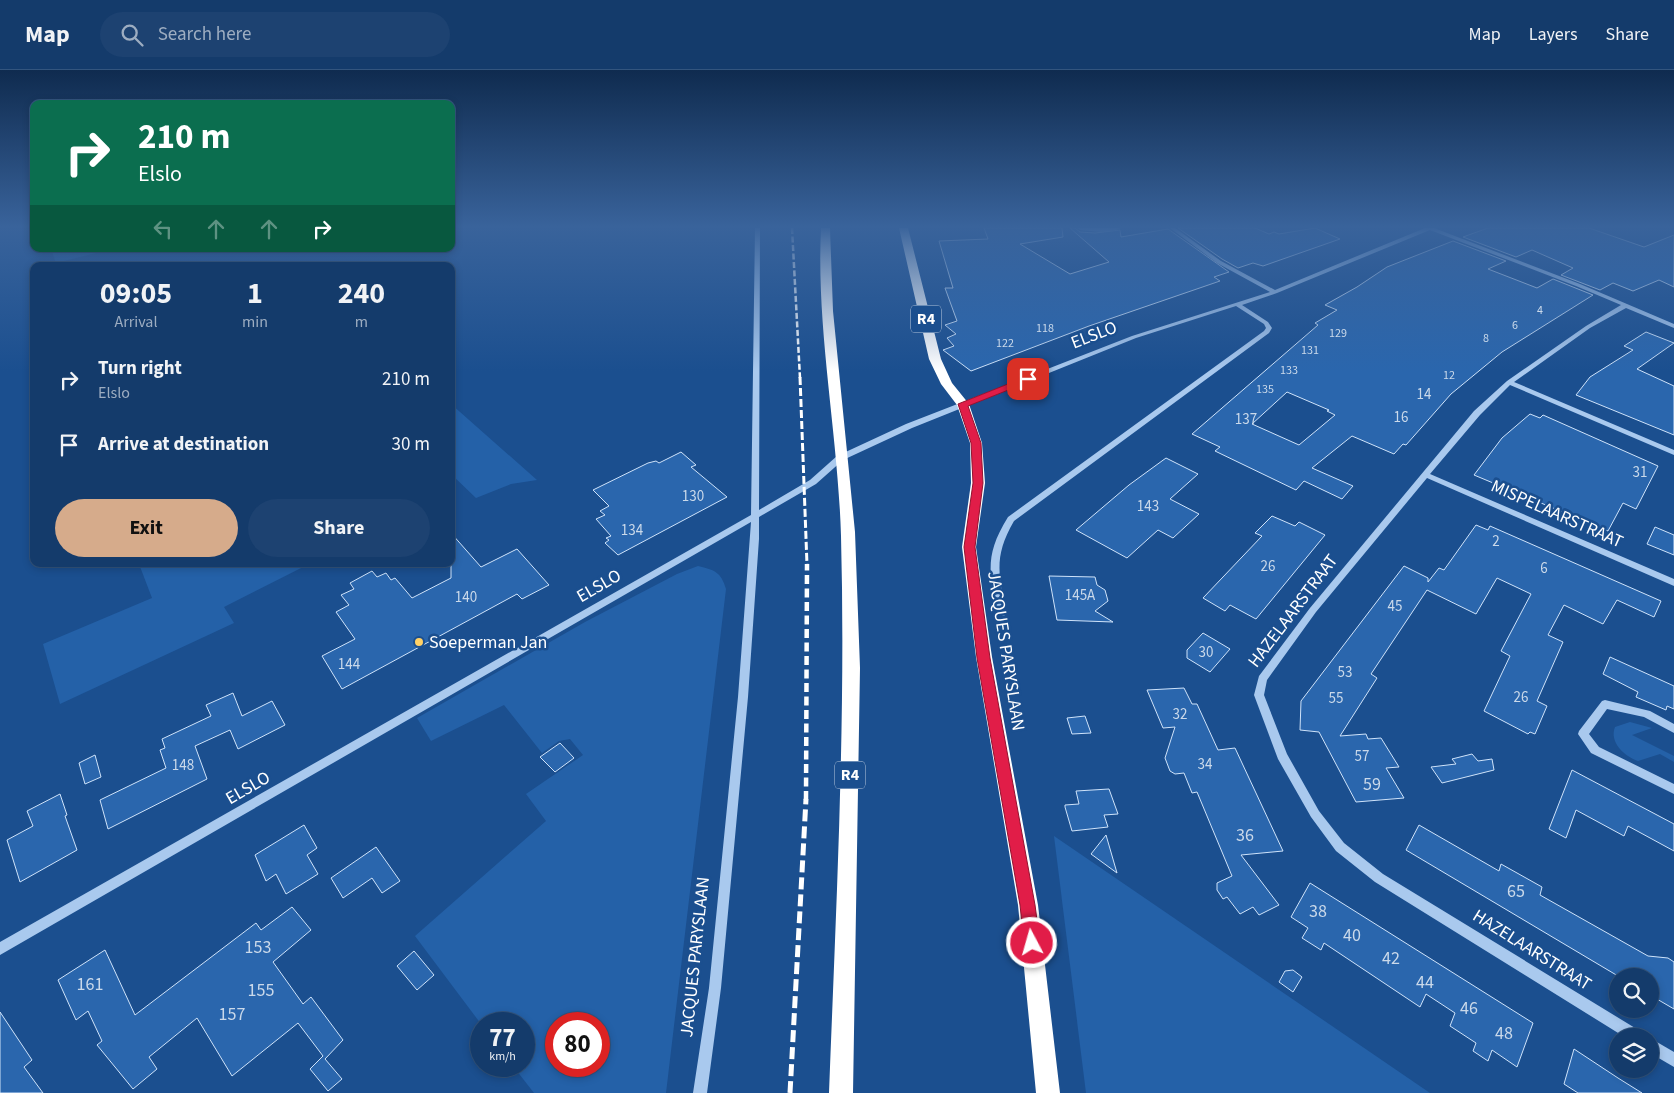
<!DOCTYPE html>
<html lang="en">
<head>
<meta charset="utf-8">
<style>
	body { margin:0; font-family:"Source Sans 3",sans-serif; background:#1d4271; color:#f1f3f6; height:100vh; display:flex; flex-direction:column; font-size:19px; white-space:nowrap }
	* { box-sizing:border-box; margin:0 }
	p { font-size:16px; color:#9dadc1 }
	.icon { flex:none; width:28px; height:28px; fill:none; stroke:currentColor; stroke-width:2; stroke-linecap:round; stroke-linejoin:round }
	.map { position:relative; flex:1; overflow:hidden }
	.panel { position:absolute; left:30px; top:192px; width:425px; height:305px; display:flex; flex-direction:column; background:#143b6b; border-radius:10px; box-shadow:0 2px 8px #0003,0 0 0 1px #33557e }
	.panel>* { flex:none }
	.guide { position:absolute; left:30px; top:30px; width:425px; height:152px; border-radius:10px; box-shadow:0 2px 8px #0003,0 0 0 1px #33557e; background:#0b6e4f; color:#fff; overflow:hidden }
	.buttons { position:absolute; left:1609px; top:898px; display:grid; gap:10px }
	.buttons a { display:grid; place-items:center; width:50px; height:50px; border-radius:50%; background:#143b6b; box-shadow:0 2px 8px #0003,0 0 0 1px #33557e; font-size:25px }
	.speed { position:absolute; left:470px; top:942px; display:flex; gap:10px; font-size:25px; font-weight:700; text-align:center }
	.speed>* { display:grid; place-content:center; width:65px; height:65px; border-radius:50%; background:#143b6b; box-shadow:0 2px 8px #0003,0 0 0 1px #33557e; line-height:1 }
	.speed small { font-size:12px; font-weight:400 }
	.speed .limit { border:8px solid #d22; background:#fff; color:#111 }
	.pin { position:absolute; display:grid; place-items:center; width:42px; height:42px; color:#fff; margin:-21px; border-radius:10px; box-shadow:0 2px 8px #0006 }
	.me { position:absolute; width:55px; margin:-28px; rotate:354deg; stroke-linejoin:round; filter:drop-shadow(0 0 4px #0008) }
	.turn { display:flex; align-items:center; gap:18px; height:105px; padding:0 25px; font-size:22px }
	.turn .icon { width:65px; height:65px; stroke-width:2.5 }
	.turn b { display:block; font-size:35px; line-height:42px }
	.lanes { display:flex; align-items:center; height:48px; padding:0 25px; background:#0003; justify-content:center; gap:25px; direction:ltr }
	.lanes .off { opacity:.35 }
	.eta { display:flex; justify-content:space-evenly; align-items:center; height:85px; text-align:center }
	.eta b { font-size:30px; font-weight:700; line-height:35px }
	.button { display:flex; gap:10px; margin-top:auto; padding:10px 25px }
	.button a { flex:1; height:58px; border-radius:30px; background:#d6ab8b; color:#111; font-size:20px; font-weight:700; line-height:58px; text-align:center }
	.button a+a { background:#1d4271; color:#f1f3f6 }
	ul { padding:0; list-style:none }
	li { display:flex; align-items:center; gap:15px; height:65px; padding:0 25px }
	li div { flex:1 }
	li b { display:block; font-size:19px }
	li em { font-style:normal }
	header { display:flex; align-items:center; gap:30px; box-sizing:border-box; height:70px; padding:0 25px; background:#143b6b; border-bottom:1px solid #33557e }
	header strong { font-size:24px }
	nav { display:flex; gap:28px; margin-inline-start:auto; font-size:18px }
	.search { width:350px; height:45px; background:#1d4271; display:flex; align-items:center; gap:12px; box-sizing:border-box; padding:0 18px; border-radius:28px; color:#9dadc1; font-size:19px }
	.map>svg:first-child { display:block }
	.green { fill:#2461a8; fill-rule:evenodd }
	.building { fill:#2a66ad; stroke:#cfe3fa; fill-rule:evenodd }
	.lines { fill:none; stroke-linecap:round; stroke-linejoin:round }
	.minor { fill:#a9c9ee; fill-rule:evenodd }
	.highway { fill:#fff; fill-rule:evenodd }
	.rail-far3 { stroke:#fff; stroke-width:2.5; stroke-dasharray:6 2.5; stroke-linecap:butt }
	.rail-far2 { stroke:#fff; stroke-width:3; stroke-dasharray:8 3; stroke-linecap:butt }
	.rail-far1 { stroke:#fff; stroke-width:4.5; stroke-dasharray:9 4.5; stroke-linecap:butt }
	.rail { stroke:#fff; stroke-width:5; stroke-dasharray:12 5; stroke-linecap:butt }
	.route { fill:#e11d48; stroke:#92132f }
	.poi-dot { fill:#ffd166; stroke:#1b4f8f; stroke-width:2 }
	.labels { text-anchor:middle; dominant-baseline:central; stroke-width:5; stroke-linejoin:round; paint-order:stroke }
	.far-number-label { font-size:12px; fill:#cad9ea }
	.number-label { font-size:15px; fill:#cad9ea }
	.shield { fill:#1b4f8f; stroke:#bbcadd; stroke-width:1 }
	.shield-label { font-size:16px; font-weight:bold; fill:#fff }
	.street-label { font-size:18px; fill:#fff; stroke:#1b4f8f }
	.poi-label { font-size:18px; fill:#fff; stroke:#1b4f8f; text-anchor:start }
	.near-number-label { font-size:18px; fill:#cad9ea }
</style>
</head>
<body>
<header>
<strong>Map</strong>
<div class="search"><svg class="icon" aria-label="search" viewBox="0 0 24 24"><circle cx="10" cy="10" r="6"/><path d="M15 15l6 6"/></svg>Search here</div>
<nav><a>Map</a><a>Layers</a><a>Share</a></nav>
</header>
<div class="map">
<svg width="1674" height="1023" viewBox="0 0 1674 1023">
	<rect width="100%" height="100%" fill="#1b4f8f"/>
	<g class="green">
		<path d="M51,179h61l-56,14z"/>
		<path d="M451,334l86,76 -26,4 -35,14 -25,-24z"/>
		<path d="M139,494h170l-85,43 10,16 -174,81 -17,-60 109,-46z"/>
		<path d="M698,496c17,4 23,6 28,23l-60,504h-132l-21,-27h11v-42h-43l-66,-88 131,-115 -20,-27 57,-39 -13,-16 -11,2 -17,12 -38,-48 -73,36 -14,-23 168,-96 92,-48zM556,954h43v42h-43z"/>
		<path d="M1630,652l22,6 -20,7 42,21v6l-14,-8 -22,7c-14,-5 -29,-19 -23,-34z"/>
		<path d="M1054,766l376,257h-344z"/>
	</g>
	<g class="building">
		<path d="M984,158h78l1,9 -43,7 50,30 39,-12 -39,-34h5l5,4 15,1 25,-3 1,7 47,-8 61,43 -15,5 6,4 -131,45 -118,45 -28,-21 11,-4 -7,-8 9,-4 -11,-9 12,-4 -12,-33h8l-14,-47 49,-2z"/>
		<path d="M1178,158h77l14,6 5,-2 5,2 36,-6 25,11 -77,27 -10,-3 -15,5 -16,-9z"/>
		<path d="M1488,158h101l55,19 30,-12v52l-15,-7 -26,11 -20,-8 -13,7 -39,-15 12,-7 -41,-18 -16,7 -53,-20z"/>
		<path d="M1453,171l53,20 -18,8 49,19 16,-9 40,16 -91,57 -51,42 -45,51 -3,-1 -9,10 -42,-18 -40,32 41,18 -11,13 -38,-18 -8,9 -81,-39 5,-4 -28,-13 126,-109 -3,-2 22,-13 -12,-5 32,-18 30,-20zM1287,322l42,18 -2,1 8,4 -36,30 -47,-21z"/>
		<path d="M1646,262l28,11 -37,26 37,17v49l-98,-40 14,-18 43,-27 -9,-4z"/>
		<path d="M1530,344l10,4 3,-3 115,51 -22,43 -13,-6 -15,28 -134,-56 28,-37z"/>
		<path d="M681,382l15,13 -5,2 36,30 -109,58 -13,-12 4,-3 -3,-2 5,-2 -15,-17 9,-4 -5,-4 9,-5 -16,-16 55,-27 8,-2 3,2z"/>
		<path d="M1166,388l32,16 -28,25 29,15 -26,24 -15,-8 -31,28 -51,-28 53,-45z"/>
		<path d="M1272,446l23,10 4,-4 26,13 -69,84 -26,-14 -5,6 -22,-13 59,-62 -7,-3z"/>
		<path d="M1476,455l12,5 2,-4 171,75 -7,16 -37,-17 -14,24 -39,-19 -16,30 15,7 -26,59 10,5 -12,28 -5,-2 -2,2 -44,-23 26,-55 -9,-5 30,-57 -34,-16 -21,36 -49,-24 -56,84 6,4 -37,58 26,-2 2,5 13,-1 18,29 -13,1 18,30 -48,4 -37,-70 -19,-2 1,-29 103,-135 24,12v4l11,-14 5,2z"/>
		<path d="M1655,457l19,8v20l-27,-11z"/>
		<path d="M451,463l30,34 36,-18 32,36 -27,14 -5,-5 -175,95 -20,-33 33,-17 -19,-27 13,-7 -8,-10 13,-6 -4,-6 22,-12 5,6 9,-4 5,7 4,-2 17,20 39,-20z"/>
		<path d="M1049,506l46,1 2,8 8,5 3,11 -13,10 18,11 -56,-2z"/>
		<path d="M1203,563l27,16 -20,23 -23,-14v-8z"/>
		<path d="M1610,587l64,29v23l-7,-3 -1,4 -30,-13 2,-5 -35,-18z"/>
		<path d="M1184,618l8,16h5l21,46 17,-2 48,103 -42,4 38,50 -20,10 -6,-8 -13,7 -13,-17 -4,2 -6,-9v-7l15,-7 -35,-84 -5,1 -8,-20 -9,1 -5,-3 -5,-13 10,-31 -12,1 -16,-38z"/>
		<path d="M233,623l9,23 30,-15 13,24 -47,24 -8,-19 -35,16 12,33 -99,50 -8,-29 66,-32 -6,-18 5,-2 -3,-9 49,-23 -5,-11z"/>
		<path d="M1085,646l6,17 -19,1 -5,-16z"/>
		<path d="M560,673l14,15 -19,14 -15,-15z"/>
		<path d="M1472,684l6,7 14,-2 2,11 -52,13 -11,-16 25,-3 -4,-5z"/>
		<path d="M95,685l6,22 -16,7 -6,-21z"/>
		<path d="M1572,700l102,54v27l-46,-25 -4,10 -48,-26 -10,28 -17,-9z"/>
		<path d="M1109,719l9,25 -14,1 4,12 -36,4 -7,-24v-2l14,-1 -3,-13z"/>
		<path d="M60,724l7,21 -2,1 12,34 -57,32 -13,-42 26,-14 -6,-15z"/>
		<path d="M304,755l13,23 -10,7 11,19 -32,20 -10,-20 -10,7 -11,-26z"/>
		<path d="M1419,755l80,46 2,-7 41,23 -2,8 108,61 20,2 6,4v47l-24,-14v-19h-32l-212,-126z"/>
		<path d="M1106,765l11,38 -26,-19z"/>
		<path d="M376,777l24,34 -18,12 -10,-15 -29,20 -12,-20z"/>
		<path d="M1310,813l223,140 -16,44 -25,-17 -4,11 -15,-10 3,-8 -26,-17 5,-13 -29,-19 -6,13 -96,-64 -3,7 -19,-12 6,-10 -17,-11z"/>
		<path d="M292,837l19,23 -38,32 30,42 8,-7 32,43 -18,19 17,20 -14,12 -18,-22 13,-13 -25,-33 -66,53 -35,-58 -48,39 8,12 -24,20 -36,-44 5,-4 -14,-30 -12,9 -18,-40 47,-30 30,65 121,-92 5,7z"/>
		<path d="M414,881l20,24 -17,15 -20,-24z"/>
		<path d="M1293,900l9,7 -9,15 -14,-10 6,-11z"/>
		<path d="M0,942l32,48 -8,7 19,26h-43z"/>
		<path d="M1574,979l44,29 24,15h-64l-14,-9z"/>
	</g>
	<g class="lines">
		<g class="minor">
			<path d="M755,158h5l-1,282 51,-30 27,-24 69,-32 226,-88 138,-44 -53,-29 -47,-35h5l46,33 54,29 150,-62h9l146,56 94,40v4l-48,-20 -36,20 -76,54 160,68v5l-164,-70 -30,30 -50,59 244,105v7l-247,-108 -111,134 -49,68 -3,15 23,59 32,57 25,32 39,31 257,157 1,5h-18l-248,-154 -39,-31 -25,-34 -33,-58 -24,-64 5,-19 51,-68 164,-197 33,-30 79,-55 35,-21 -45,-19 -146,-56 -153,63 -35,12 26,17 4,6 -3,5 -255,188c-21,36 -15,54 -8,93l-2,2h-6l-2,-2c-6,-43 -12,-58 12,-97l256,-186 2,-3 -2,-4 -28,-18 -100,32 -224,90 -69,32 -27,24 -57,33v22l-11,158 -27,291 -14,105h-14l16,-105 29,-291 13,-175 -751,433v-13l751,-427z"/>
			<path d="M1077,158h44c-12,6 -28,3 -41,2z"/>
			<path d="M1605,630l45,11 24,13v9l-30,-16 -37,-8 -18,25 10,13 75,37v10l-83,-41 -13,-19 1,-3 23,-30z"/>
			<path d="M1650,968l24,14v15l-24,-14z"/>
		</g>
		<g class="highway">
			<path d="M821,158h9l3,83 22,221 5,136 -7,425h-24c7,-186 17,-371 12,-557 -3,-103 -25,-206 -20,-308z"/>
			<path d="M899,158h9l33,131 11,24 17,21 13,39 3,40 -9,64 16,110 46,248 22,188h-24l-18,-188 -42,-248 -14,-110 9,-64 -1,-40 -13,-38 -16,-21 -12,-25z"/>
		</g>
		<path class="rail-far3" d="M792,158l8,150"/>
		<path class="rail-far2" d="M800,307l7,188"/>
		<path class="rail-far1" d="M806,730l1,-236"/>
		<path class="rail" d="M790,1023l16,-294"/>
	</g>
	<linearGradient id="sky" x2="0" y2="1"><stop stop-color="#0f2b4f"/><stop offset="0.52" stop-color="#39639b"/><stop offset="1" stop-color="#39639b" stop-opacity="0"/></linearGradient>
	<rect width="1674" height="301" fill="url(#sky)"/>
	<path class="route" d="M1028,306l3,1v4l-63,25 13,37 2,40 -8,64 15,111 45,247 5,38 -3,5 -5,2 -6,-2 -2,-5 -4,-38 -43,-247 -13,-111 9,-64 -2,-40 -13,-39z"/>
	<circle class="poi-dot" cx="419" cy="572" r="5"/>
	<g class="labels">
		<g class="far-number-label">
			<text x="1540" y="240">4</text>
			<text x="1515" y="255">6</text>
			<text x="1045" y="258">118</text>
			<text x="1338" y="263">129</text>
			<text x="1486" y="268">8</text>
			<text x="1005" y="273">122</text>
			<text x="1310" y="280">131</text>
			<text x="1289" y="300">133</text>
			<text x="1449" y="305">12</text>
			<text x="1265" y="319">135</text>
		</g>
		<g class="number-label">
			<text x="1424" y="324">14</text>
			<text x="1401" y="347">16</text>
			<text x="1246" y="349">137</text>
			<text x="1640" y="402">31</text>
			<text x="693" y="426">130</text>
			<text x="1148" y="436">143</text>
			<text x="632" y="460">134</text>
			<text x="1496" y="471">2</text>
			<text x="1268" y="496">26</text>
			<text x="1544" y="498">6</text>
			<text x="1080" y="525">145A</text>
			<text x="466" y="527">140</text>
			<text x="1395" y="536">45</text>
			<text x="1206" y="582">30</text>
			<text x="349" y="594">144</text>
			<text x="1345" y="602">53</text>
			<text x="1521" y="627">26</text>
			<text x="1336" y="628">55</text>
			<text x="1180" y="644">32</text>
			<text x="1362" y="686">57</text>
			<text x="1205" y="694">34</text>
			<text x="183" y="695">148</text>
		</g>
		<g class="shield">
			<rect x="911" y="235.5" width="30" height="27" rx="4"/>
			<rect x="835" y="691.5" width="30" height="27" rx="4"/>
		</g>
		<g class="shield-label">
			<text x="926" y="249">R4</text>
			<text x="850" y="705">R4</text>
		</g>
		<g class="street-label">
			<text transform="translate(1094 265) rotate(-21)">ELSLO</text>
			<text transform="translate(1557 444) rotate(24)">MISPELAARSTRAAT</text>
			<text transform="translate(599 516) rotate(-30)">ELSLO</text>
			<text transform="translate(1293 541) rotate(-53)">HAZELAARSTRAAT</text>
			<text transform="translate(1006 581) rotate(81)">JACQUES PARYSLAAN</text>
			<text transform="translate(248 718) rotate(-30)">ELSLO</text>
			<text transform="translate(1532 880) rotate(32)">HAZELAARSTRAAT</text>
			<text transform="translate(695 887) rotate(-84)">JACQUES PARYSLAAN</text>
		</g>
		<g class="poi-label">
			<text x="429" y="572">Soeperman Jan</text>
		</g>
		<g class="near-number-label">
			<text x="1372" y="714">59</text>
			<text x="1245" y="765">36</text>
			<text x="1516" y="821">65</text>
			<text x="1318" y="841">38</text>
			<text x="1352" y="865">40</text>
			<text x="258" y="877">153</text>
			<text x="1391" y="888">42</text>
			<text x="1425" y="912">44</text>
			<text x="90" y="914">161</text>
			<text x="261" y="920">155</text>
			<text x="1469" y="938">46</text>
			<text x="232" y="944">157</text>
			<text x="1504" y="963">48</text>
		</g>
	</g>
</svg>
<div class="buttons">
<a><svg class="icon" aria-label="search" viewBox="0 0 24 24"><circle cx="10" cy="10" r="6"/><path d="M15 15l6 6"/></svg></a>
<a><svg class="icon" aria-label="layers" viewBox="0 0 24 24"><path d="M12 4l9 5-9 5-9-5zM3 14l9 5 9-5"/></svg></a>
</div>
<div class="speed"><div>77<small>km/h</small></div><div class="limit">80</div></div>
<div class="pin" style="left:1028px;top:309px;background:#d93025"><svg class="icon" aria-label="arrive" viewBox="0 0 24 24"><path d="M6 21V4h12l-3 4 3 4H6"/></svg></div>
<svg class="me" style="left:1032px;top:873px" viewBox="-20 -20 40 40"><circle r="17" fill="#e11d48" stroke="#fff" stroke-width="3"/><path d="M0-11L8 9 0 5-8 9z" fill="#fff"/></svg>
<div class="guide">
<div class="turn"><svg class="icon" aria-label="right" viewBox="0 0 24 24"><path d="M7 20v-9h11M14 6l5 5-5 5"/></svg><div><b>210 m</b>Elslo</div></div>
<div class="lanes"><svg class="icon off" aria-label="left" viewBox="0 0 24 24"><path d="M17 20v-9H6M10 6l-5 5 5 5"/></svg><svg class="icon off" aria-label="ahead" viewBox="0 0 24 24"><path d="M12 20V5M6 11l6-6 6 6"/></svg><svg class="icon off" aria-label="ahead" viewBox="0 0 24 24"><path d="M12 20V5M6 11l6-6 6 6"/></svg><svg class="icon" aria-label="right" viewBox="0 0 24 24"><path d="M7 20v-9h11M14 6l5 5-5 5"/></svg></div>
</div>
<section class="panel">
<div class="eta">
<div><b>09:05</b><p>Arrival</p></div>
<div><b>1</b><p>min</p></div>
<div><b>240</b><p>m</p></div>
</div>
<ul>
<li><svg class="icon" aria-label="right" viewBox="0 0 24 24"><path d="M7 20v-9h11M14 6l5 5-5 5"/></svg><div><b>Turn right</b><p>Elslo</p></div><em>210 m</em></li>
<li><svg class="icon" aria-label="arrive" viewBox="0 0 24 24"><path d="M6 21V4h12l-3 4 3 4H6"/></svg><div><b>Arrive at destination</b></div><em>30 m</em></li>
</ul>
<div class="button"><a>Exit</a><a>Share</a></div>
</section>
</div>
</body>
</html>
